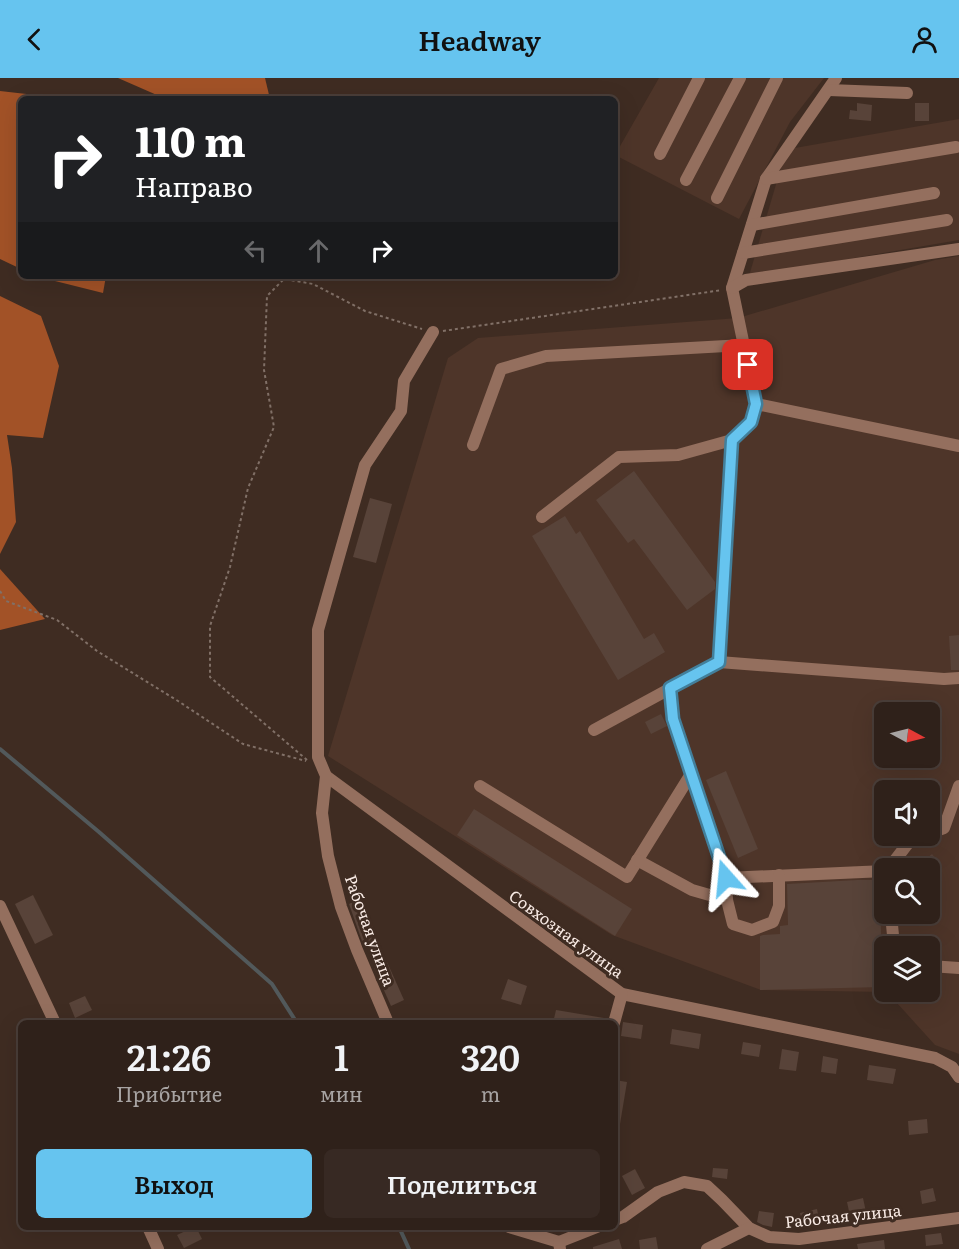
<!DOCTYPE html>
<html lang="ru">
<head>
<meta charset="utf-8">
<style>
	body { margin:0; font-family:Literata,serif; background:#372923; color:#f1f3f6; height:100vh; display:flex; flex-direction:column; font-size:22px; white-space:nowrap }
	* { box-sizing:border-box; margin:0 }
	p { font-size:20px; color:#a7a3a2 }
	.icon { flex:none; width:33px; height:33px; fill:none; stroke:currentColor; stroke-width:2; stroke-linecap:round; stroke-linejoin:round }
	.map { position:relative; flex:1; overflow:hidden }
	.side { position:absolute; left:18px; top:942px; width:600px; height:210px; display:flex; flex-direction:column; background:#2f211a; border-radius:9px; box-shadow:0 6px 24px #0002,0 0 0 2px #4a3e39 }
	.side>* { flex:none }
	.banner { position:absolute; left:18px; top:18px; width:600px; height:183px; border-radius:9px; box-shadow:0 6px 24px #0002,0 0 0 2px #4a3e39; background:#202124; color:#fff; overflow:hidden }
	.needle { width:39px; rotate:97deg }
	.buttons { position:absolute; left:874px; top:624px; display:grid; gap:12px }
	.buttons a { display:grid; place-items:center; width:66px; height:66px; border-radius:9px; background:#2f211a; box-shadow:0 6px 24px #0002,0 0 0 2px #4a3e39; font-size:30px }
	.pin { position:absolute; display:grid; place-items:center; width:51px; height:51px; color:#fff; margin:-26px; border-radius:12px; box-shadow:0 3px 9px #0006 }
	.me { position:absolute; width:66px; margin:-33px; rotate:342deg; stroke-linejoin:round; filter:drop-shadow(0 0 4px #0008) }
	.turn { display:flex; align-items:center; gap:21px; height:126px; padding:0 18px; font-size:27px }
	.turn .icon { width:78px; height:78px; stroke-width:2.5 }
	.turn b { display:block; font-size:42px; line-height:51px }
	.lanes { display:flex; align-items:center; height:57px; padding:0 18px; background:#0003; justify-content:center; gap:30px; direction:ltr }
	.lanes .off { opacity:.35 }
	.eta { display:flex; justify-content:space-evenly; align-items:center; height:102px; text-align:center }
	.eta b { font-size:36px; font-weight:600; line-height:42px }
	.action { display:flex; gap:12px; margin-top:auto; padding:12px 18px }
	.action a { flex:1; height:69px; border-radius:9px; background:#66c4ef; color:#111; font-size:24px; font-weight:600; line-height:69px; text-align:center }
	.action a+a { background:#372923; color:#f1f3f6 }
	header { display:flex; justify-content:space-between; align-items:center; height:78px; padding:0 18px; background:#66c4ef; color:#111; font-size:27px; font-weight:600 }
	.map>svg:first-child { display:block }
	.built { fill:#4e3529; fill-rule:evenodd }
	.forest { fill:#a25227 }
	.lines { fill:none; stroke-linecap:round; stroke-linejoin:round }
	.stream { stroke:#52595b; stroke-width:4 }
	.building { fill:#584339 }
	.path { stroke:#817067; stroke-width:2; stroke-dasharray:3 3; stroke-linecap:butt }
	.minor { stroke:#946f5e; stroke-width:12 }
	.route-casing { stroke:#427f9b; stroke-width:15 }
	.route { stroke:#66c4ef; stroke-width:10 }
	.labels { text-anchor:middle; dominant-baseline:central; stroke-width:6; stroke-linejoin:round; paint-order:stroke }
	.street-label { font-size:16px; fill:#f9ebe5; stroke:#3f2c22 }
</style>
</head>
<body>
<header><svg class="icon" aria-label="back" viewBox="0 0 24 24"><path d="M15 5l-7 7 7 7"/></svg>Headway<svg class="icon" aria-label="person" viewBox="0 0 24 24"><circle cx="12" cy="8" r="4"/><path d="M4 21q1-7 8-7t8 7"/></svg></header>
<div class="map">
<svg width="959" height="1171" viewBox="0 0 959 1171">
	<rect width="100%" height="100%" fill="#3f2c22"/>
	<g class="built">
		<path d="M659,0h165l-34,44 -51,97 -124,-64z"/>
		<path d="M959,41v121l-210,36 33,-112 13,-16z"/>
		<path d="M959,178v798l-24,-9 -48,-53 -126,-2 -149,-55 -284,-179 120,-398 30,-20 260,-20 197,-58zM885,634h45v46h-45zM885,712h45v46h-45zM885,790h45v46h-45zM885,868h45v46h-45z"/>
	</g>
	<g class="forest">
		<path d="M118,0h147l5,21h-104z"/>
		<path d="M0,13l53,6 2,2h-34v170l-21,-10z"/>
		<path d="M35,198h71l-3,17z"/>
		<path d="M0,218l41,20 18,50 -16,72 -36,-3 5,33 4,54 -16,32z"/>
		<path d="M0,491l45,50 -45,11z"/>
	</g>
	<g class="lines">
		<g class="stream">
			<path d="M0,671l99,83 173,152 25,39"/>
			<path d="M399,1149l10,22"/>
		</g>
	</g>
	<g class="building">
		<path d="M857,25l15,2 -1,16 -22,-2 1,-9 7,1z"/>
		<rect x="915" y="25" width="14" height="18"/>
		<path d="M634,393l81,111v7l-28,21 -53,-71 -6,4 -32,-43z"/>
		<path d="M370,420l22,6 -16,59 -23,-6z"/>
		<path d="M565,438l11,18 4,-3 64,108 10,-6 11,19 -47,28 -86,-144z"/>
		<path d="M959,557v35h-8l-2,-34z"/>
		<path d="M661,636l6,12 -16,8 -6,-12z"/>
		<path d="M726,693l32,78 -20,9 -32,-78z"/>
		<path d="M474,731l158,100 -17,27 -158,-101z"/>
		<path d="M932,776l10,13 -10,9 -2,-3v-5h-4l-5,-5z"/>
		<path d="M857,802h23l2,107 -122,3v-54l3,-1 17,-1v-8l8,-1 -1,-41z"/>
		<path d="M33,817l20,40 -18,9 -20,-40z"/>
		<path d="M361,820l16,40 -14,6 -14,-40z"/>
		<path d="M387,884l17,38 -13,6 -17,-38z"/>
		<path d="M508,901l19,7 -6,19 -20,-6z"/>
		<path d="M85,918l7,14 -17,8 -6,-15z"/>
		<path d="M556,932l48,8v5h-51z"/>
		<path d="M623,944l20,3 -2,14 -20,-3z"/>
		<path d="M672,951l29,5 -2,15 -29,-5z"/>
		<path d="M743,964l18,3 -2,12 -18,-3z"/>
		<path d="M782,971l17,3 -3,19 -17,-2z"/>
		<path d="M823,978l15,3 -2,15 -15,-2z"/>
		<path d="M869,987l27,4 -3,15 -26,-4z"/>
		<path d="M615,1002l12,2 -7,42 -5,-1z"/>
		<path d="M927,1041l1,14 -19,2 -1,-14z"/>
		<path d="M713,1090l15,1 -1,10 -15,-2z"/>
		<path d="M635,1091l10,19 -13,7 -10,-19z"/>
		<path d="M933,1110l3,13 -14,3 -2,-13z"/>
		<path d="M863,1120l3,14 -16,4 -3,-14z"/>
		<path d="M817,1131l2,11 -17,4 -2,-11z"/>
		<path d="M759,1133l15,2 -2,14 -9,-2 -6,-3z"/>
		<path d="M194,1149h2l6,12 -18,9 -7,-13z"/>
		<path d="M941,1155l2,11 -17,2 -1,-11z"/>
		<path d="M656,1159l2,12h-18l-1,-9z"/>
		<path d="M619,1161l3,10h-29v-2z"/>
		<path d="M884,1162l1,9h-27l-1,-5z"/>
	</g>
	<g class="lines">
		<g class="path">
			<path d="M443,253l279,-41"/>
			<path d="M0,513l6,10 51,19 40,31 81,50 65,43 63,17"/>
			<path d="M307,682l-97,-83v-51l20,-59 18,-79 26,-61 -10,-57 3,-74 17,-17 29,5 52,27 57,18"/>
		</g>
		<g class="minor">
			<path d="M836,0l-70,101 -34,109 24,116 203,42"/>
			<path d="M829,12l78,3"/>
			<path d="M660,76l39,-76"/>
			<path d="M766,101l190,-32"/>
			<path d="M686,102l54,-102"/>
			<path d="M717,120l60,-120"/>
			<path d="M752,147l182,-32"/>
			<path d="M743,175l204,-33"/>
			<path d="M732,210l14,-8 213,-31"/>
			<path d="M473,367l28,-76 45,-13 198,-11"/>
			<path d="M542,439l77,-60 59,-2 54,-15 19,-18 5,-18"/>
			<path d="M719,584l13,-222"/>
			<path d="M670,610l3,31 53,159 159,-7"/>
			<path d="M594,652l125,-68 225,17 15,-1"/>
			<path d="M326,698l296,218 313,64 17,9 7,10"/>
			<path d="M480,708l147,91 64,-103"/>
			<path d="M930,755l14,-5 15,-42"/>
			<path d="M637,782l55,30 35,10"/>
			<path d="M889,790l20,-26 15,-6"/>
			<path d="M726,800l1,22 6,24 19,6 21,-8 6,-16v-31"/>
			<path d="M0,828l55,117"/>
			<path d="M891,836l3,32"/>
			<path d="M930,888l29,2"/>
			<path d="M388,945l-31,-73 -16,-43 -13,-51 -6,-43 4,-37 -8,-19v-127l47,-165 36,-54 3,-30 29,-49"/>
			<path d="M614,945l8,-29"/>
			<path d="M615,1142l8,-3 35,-25 26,-10 23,4 15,14 27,28 20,9 30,2 160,-21"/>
			<path d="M148,1149l10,22"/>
			<path d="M509,1149l50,15 1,7"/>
			<path d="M559,1164l38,-15"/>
			<path d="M707,1171l42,-21"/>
		</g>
	</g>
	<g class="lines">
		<g class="route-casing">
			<path id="route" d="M726,800l-53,-159 -3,-31 49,-26 13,-222 19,-18 5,-18 -8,-39"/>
		</g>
		<use href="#route" class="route"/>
	</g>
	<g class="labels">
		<g class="street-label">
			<text transform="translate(371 852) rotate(70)">Рабочая улица</text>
			<text transform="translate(567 855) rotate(36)">Совхозная улица</text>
			<text transform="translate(843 1137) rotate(-6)">Рабочая улица</text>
		</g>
	</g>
</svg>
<div class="buttons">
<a><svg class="needle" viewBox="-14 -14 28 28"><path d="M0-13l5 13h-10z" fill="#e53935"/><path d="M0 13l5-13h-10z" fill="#a7a3a2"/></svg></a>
<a><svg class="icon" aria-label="sound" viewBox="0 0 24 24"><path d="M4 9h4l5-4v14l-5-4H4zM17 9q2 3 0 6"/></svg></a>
<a><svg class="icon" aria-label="search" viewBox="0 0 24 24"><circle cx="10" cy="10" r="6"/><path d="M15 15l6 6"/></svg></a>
<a><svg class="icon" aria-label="layers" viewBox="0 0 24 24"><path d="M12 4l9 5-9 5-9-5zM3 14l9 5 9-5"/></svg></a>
</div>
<div class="pin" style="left:748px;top:287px;background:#d93025"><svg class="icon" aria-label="arrive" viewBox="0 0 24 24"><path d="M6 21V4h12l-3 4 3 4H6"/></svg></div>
<svg class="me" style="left:726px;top:800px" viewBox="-20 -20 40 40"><path d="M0-17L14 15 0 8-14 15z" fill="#66c4ef" stroke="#fff" stroke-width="4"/></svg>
<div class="banner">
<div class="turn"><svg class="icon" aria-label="right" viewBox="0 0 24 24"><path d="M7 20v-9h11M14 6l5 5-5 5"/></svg><div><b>110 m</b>Направо</div></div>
<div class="lanes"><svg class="icon off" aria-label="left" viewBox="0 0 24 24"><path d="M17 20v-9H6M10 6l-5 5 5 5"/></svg><svg class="icon off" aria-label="ahead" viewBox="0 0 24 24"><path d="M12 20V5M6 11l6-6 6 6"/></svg><svg class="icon" aria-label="right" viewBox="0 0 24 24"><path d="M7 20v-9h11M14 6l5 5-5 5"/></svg></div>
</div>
<section class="side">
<div class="eta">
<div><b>21:26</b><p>Прибытие</p></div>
<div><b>1</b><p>мин</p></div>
<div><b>320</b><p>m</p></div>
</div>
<div class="action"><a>Выход</a><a>Поделиться</a></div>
</section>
</div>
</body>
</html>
